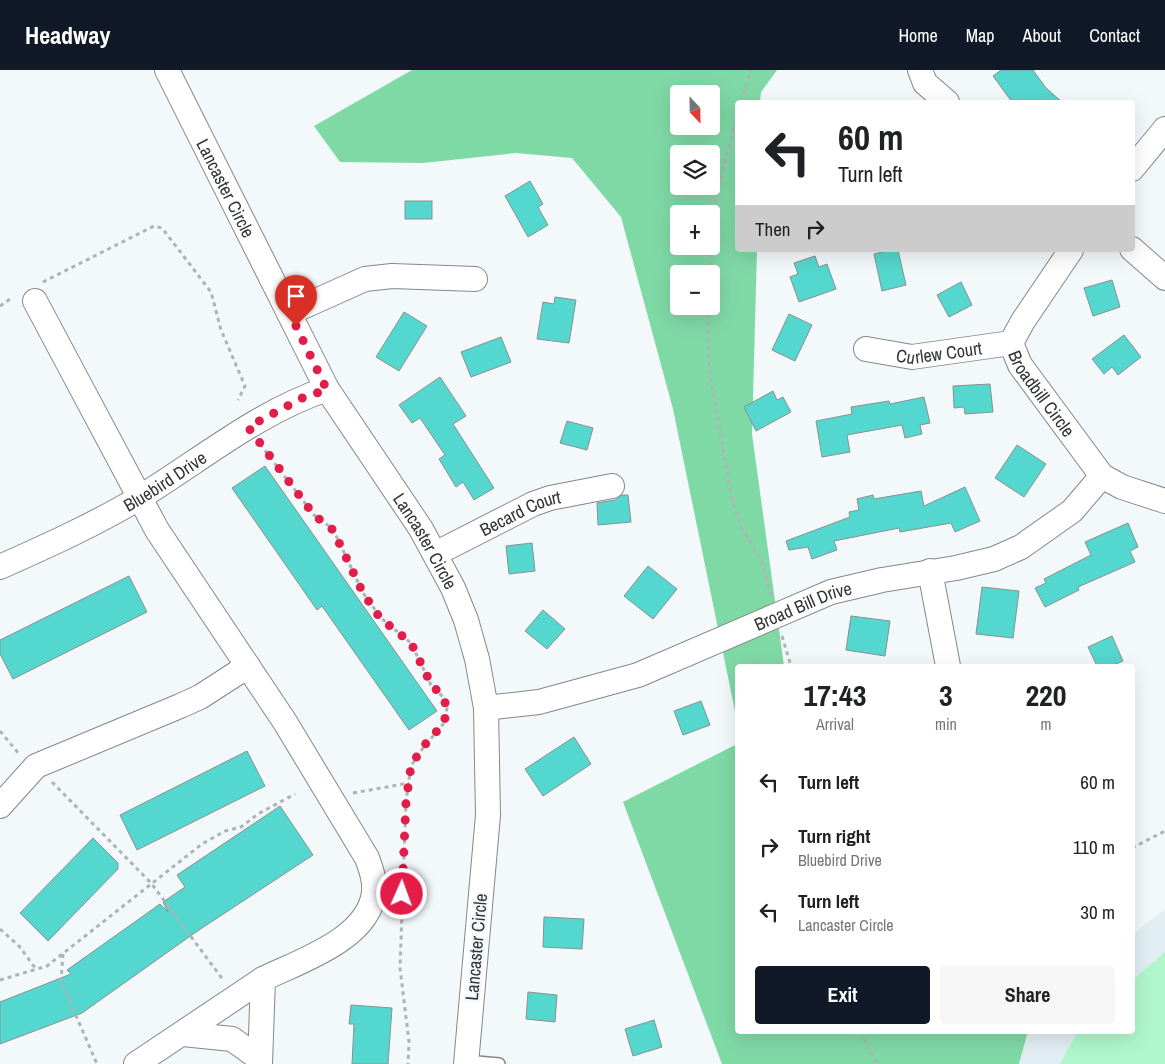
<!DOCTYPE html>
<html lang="en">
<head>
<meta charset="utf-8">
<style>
	body { margin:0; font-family:"Archivo Narrow",sans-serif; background:#f6f6f6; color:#202124; height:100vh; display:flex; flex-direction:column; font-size:19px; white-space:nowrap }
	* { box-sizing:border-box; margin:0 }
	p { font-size:16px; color:#757577 }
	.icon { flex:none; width:28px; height:28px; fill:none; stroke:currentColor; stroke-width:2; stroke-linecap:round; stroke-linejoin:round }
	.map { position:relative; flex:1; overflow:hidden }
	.details { position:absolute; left:735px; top:594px; width:400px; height:370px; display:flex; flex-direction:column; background:#fff; border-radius:5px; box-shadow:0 5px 20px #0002 }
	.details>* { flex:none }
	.guide { position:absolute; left:735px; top:30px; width:400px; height:152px; border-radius:5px; box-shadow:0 5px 20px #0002; background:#fff; color:#202124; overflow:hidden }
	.needle { width:32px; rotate:158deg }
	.fabs { position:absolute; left:670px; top:15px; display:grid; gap:10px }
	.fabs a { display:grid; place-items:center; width:50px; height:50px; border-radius:5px; background:#fff; box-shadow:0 5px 20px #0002; font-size:25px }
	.pin { position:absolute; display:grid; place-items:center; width:42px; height:42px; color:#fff; margin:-51px -21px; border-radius:50% 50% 50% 0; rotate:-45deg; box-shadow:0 0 5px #0007 }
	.pin .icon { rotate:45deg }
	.me { position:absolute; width:55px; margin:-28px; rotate:2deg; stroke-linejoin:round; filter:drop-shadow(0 0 4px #0008) }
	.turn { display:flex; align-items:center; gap:18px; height:105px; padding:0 20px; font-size:22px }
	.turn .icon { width:65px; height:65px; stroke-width:2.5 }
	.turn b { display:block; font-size:35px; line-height:42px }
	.then { display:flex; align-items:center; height:48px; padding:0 20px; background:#0003; gap:10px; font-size:19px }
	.eta { display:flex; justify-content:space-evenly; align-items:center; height:85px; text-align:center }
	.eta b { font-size:30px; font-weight:700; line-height:35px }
	.cta { display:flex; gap:10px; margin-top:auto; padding:10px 20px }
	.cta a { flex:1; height:58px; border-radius:5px; background:#111827; color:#fff; font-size:20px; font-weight:700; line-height:58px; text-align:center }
	.cta a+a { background:#f6f6f6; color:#202124 }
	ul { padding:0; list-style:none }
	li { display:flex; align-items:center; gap:15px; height:65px; padding:0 20px }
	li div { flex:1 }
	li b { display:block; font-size:19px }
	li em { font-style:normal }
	header { display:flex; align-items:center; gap:30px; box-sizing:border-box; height:70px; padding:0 25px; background:#111827; color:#fff }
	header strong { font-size:24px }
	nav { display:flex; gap:28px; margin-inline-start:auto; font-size:18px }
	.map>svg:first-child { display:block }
	.built { fill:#e1eef3 }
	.green { fill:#aff7cb }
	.forest { fill:#7fd9a5; fill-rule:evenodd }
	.building { fill:#54d7ce; stroke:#8b908f }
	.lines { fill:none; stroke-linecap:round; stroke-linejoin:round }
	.lane-casing { stroke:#838889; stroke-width:14 }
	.street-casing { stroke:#838889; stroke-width:26 }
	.path { stroke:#afb3b5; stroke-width:3; stroke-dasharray:4 4; stroke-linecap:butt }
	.lane { stroke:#fff; stroke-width:11 }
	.street { stroke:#fff; stroke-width:24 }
	.route { stroke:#e11d48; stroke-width:9; stroke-dasharray:0 16.2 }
	.labels { text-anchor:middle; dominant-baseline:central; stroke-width:5; stroke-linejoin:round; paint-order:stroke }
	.street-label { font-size:18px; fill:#333536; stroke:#f3f8fa }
</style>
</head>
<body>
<header>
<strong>Headway</strong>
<nav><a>Home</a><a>Map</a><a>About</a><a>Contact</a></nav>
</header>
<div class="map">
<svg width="1165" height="994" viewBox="0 0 1165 994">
	<rect width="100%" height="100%" fill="#f3f8fa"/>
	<path class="built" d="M1165,839v155h-146l9,-33h104l1,-97z"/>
	<path class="green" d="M1165,882v112h-105l18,-33h54l1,-51z"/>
	<g class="forest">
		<path d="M412,0h365l-16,22 -1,10h-22v148h19l-5,184 32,232h-46l-1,55 -64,-312 -52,-192 -49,-59 -56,-5 -93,10 -83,-1 -26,-36zM679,24h32v32h-32zM679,84h32v32h-32zM679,144h32v32h-32zM679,204h32v32h-32z"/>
		<path d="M737,674l1,287h119l1,4 6,-4h164l-9,33h-297l-99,-262z"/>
	</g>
	<g class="building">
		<path d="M1001,0h32l13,18 16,14h-50l-19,-26z"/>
		<path d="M530,111l13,23 -5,3 10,18 -20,12 -23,-41z"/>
		<rect x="405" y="131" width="27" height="18"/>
		<path d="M891,180h7l8,35 -24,6 -8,-37z"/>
		<path d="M815,186l4,11 8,-3 9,25 -37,13 -9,-25 8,-3 -4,-11z"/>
		<path d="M1112,210l8,27 -27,9 -9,-28z"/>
		<path d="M961,212l11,23 -23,12 -12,-22z"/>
		<path d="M555,227l21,3 -7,43 -32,-4 6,-37 11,2z"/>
		<path d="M404,242l23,14 -28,45 -23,-14z"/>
		<path d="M789,244l23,11 -17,36 -23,-11z"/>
		<path d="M1124,265l17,22 -23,18 -6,-8 -8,7 -12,-15z"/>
		<path d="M501,267l10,25 -40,15 -10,-25z"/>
		<path d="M440,307l26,39 -13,8 41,64 -20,12 -11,-18 -7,5 -17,-28 6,-4 -25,-37 -8,5 -13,-18z"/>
		<path d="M990,314l3,28 -28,2 -1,-7 -10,1 -1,-22z"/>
		<path d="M773,321l4,9 6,-3 8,15 -35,19 -12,-24z"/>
		<path d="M924,327l6,26 -10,2 2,9 -17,4 -3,-13 -55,10 3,17 -28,5 -6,-36 36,-7 -1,-7 38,-6 1,3z"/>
		<path d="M567,351l26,7 -6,22 -27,-7z"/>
		<path d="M1017,375l29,19 -22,33 -29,-19z"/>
		<path d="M265,396l172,245 -28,19 -87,-124 -5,4 -85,-122z"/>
		<path d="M965,417l15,34 -25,11 -4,-9 -51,9 -1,-4 -65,13 3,9 -25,9 -4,-12 -19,3 -3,-9 64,-24 -1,-5 10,-2 -2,-11 16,-4 1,4 47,-8 3,15z"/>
		<path d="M622,425h6l3,27 -33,3 -1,-22 18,-3z"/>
		<path d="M1128,453l10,24 -8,4 5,11 -57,25 1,3 -34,17 -10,-19 11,-5 -2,-4 47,-24 -6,-13z"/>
		<path d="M532,473l3,28 -26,3 -3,-28z"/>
		<path d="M648,496l29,23 -24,30 -29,-23z"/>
		<path d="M129,506l18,36 -134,67 -13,-25v-14z"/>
		<path d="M982,517l37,4 -6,47 -37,-4z"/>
		<path d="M543,540l22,19 -18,20 -22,-18z"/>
		<path d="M851,546l39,5 -5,35 -39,-6z"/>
		<path d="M1112,566l11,25 -12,5h-14l-9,-19z"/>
		<path d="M701,631l9,24 -27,10 -9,-24z"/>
		<path d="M574,667l17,27 -48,32 -18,-27z"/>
		<path d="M247,681l18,35 -128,64 -17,-35z"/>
		<path d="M280,736l33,49 -117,77 -114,81 -82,31v-42l71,-28 -4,-4 93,-66 8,8 -5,-10 22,-15 -8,-12z"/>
		<path d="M93,768l25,25v6l-70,72 -28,-28z"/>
		<path d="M544,847l40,2 -2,30 -39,-2z"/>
		<path d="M528,922l29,3 -2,27 -29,-3z"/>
		<path d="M351,935l41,3 -4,56h-36l2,-40h-5z"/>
		<path d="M654,950l8,27 -29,9 -8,-27z"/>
	</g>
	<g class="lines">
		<g class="lane-casing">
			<path id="lane" d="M466,991l33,3"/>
		</g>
		<g class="street-casing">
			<g id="street">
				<path id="s1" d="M167,0l160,319 94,140 32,59 13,32 11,39 9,49 2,107 -22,249"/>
				<path d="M920,0l5,13 22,19"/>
				<path d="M1132,99l33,-40"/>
				<path d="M1132,179l33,29"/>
				<path id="s2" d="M1071,180l-48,71 -12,22 9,22 82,111 20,11 43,14"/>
				<path d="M35,231l122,229 128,192 82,136c4,11 8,22 7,34 -5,47 -74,69 -111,87l-3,85"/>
				<path d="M289,243l76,-34 27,-3 83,3"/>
				<path id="s3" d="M866,279l46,8 99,-14"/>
				<path id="s4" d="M435,484l98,-50 17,-6 62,-12"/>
				<path id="s5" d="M0,497c47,-21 96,-43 139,-69 62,-38 119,-86 188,-109"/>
				<path d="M930,501l18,95"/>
				<path id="s6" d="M486,638l53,-6 99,-27 193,-83 51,-12 74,-12 38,-9 27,-12 51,-36 30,-35"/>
				<path d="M0,736l36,-40 144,-60 20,-9 48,-31"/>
				<path d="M183,964l49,5 28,20"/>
				<path d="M136,994l127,-85"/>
			</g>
		</g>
		<g class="path">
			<path d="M741,32l10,-32"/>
			<path d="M709,204l7,-78 22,-83"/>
			<path d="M43,212l111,-56 8,2 49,64 10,38 24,56 -7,14"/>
			<path d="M0,236l13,-9"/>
			<path d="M708,236l1,63 23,131 10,28 20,33 9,35"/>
			<path d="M260,374l54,71 19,14 30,64 18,25 30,25 20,42 12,12 4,11 -3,15 -21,25 -12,18 -5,36 -6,166 9,74 -1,22"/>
			<path d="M782,566l9,30"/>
			<path d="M0,661l19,23"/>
			<path d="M52,712l99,101 73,98"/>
			<path d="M353,723l56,-10"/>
			<path d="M1132,778l33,-17"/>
			<path d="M0,859l19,17 17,23"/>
			<path d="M63,884l-2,27 36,83"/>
			<path d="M0,910l47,-14 155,-122 23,-13 16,-4 17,-13 37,-20"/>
			<path d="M860,961l17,33"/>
		</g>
		<use href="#lane" class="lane"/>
		<use href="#street" class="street"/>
	</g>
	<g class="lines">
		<path class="route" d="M296,256l31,64 -21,6 -58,31 66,88 19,15 30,63 17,25 31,25 20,41 12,13 4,11 -3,15 -22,25 -11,18 -5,36 -4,92"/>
	</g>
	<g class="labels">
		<g class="street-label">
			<text stroke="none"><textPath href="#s1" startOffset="132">Lancaster Circle</textPath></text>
			<text stroke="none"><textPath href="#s3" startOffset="74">Curlew Court</textPath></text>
			<text stroke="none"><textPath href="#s2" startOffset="170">Broadbill Circle</textPath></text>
			<text stroke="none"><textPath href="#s5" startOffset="186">Bluebird Drive</textPath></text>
			<text stroke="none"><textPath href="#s4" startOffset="95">Becard Court</textPath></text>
			<text stroke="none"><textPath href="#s1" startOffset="538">Lancaster Circle</textPath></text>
			<text stroke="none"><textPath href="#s6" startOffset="335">Broad Bill Drive</textPath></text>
			<text transform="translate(476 877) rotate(-85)">Lancaster Circle</text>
		</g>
	</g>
</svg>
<div class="fabs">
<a><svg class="needle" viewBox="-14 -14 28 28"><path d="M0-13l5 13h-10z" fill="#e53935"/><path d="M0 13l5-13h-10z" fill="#757577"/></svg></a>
<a><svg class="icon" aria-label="layers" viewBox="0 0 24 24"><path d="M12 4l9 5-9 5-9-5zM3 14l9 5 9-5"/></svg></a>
<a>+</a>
<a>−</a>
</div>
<div class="pin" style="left:296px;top:256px;background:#d93025"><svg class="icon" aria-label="arrive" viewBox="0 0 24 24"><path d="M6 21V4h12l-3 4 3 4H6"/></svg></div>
<svg class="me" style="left:402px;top:824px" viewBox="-20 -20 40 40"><circle r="17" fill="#e11d48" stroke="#fff" stroke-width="3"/><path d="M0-11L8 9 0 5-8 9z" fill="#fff"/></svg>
<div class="guide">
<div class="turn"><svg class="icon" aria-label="left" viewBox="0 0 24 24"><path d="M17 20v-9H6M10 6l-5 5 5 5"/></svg><div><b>60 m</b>Turn left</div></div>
<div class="then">Then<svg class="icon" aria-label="right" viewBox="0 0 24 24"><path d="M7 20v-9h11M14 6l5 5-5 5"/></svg></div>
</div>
<section class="details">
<div class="eta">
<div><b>17:43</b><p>Arrival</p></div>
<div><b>3</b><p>min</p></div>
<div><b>220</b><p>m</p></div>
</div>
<ul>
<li><svg class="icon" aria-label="left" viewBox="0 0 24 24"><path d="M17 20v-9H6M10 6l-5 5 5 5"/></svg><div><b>Turn left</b></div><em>60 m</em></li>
<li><svg class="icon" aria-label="right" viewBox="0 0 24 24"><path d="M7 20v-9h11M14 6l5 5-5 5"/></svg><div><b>Turn right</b><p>Bluebird Drive</p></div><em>110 m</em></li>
<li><svg class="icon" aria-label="left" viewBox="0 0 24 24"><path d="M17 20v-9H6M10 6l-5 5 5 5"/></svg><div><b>Turn left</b><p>Lancaster Circle</p></div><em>30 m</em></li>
</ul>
<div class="cta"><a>Exit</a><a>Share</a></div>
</section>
</div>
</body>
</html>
